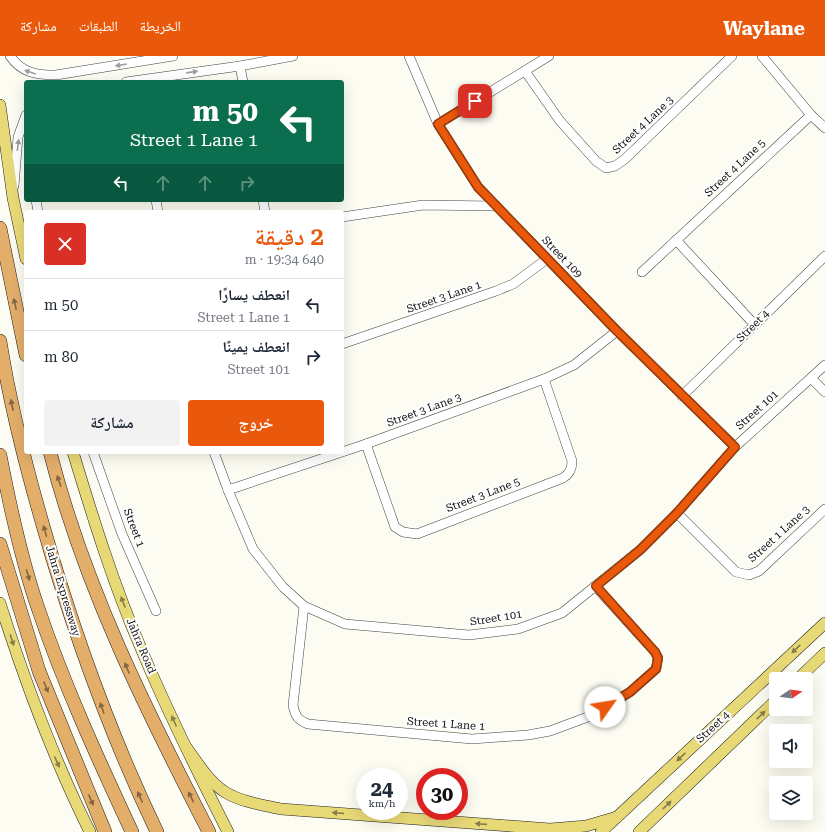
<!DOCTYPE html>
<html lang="ar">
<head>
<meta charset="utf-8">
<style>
	body { margin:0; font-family:"Roboto Serif","Noto Naskh Arabic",serif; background:#f2f2f3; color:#1f2937; direction:rtl; height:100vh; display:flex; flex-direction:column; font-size:15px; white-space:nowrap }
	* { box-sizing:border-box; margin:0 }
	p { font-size:13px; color:#747a83 }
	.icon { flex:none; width:22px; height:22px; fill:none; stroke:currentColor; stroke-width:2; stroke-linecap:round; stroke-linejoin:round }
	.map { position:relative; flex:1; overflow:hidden; direction:ltr }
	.panel { position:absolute; left:24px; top:154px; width:320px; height:244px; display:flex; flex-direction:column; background:#fff; border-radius:4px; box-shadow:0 4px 16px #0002; direction:rtl }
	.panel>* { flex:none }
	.banner { position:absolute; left:24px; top:24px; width:320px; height:122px; border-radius:4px; box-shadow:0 4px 16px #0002; direction:rtl; background:#0b6e4f; color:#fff; overflow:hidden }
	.needle { width:26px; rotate:77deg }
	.fabs { position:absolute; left:769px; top:616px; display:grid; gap:8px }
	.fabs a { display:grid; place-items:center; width:44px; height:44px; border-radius:4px; background:#fff; box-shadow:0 4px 16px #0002; font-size:20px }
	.speed { position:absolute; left:356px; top:712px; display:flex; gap:8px; font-size:20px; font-weight:700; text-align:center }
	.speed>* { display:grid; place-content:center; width:52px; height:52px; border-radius:50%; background:#fff; box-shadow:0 4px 16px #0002; line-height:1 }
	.speed small { font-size:10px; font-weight:400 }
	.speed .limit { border:6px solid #d22; background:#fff; color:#111 }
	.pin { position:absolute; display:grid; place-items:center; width:34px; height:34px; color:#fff; margin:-17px; border-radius:8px; box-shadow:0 2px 6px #0006 }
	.me { position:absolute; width:44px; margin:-22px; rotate:58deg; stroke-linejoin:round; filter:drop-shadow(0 0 3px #0008) }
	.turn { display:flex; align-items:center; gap:14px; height:84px; padding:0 20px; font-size:18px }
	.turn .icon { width:52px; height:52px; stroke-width:2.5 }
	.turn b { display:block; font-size:28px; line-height:34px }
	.lanes { display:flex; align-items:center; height:38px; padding:0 20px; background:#0003; justify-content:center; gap:20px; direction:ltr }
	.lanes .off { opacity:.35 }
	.round { display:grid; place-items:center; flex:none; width:42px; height:42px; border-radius:4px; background:#f2f2f3 }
	.summary { display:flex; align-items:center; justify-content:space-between; height:68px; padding:0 20px }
	h1 { font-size:24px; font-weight:600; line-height:30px; color:#ea580c }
	.cta { display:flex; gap:8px; margin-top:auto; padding:8px 20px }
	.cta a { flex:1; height:46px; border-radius:4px; background:#ea580c; color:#fff; font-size:16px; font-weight:600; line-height:46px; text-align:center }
	.cta a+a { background:#f2f2f3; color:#1f2937 }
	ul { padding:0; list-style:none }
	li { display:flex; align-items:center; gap:12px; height:52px; padding:0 20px; border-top:1px solid #e0e1e3 }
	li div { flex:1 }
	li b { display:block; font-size:15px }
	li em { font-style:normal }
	header { display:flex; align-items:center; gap:24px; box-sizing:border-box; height:56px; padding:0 20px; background:#ea580c; color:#fff }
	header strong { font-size:19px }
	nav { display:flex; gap:22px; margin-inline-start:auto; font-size:14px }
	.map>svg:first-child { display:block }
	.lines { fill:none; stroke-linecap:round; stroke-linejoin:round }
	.minor-casing { stroke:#414141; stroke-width:10 }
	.major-casing { stroke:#1f1f1f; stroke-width:12 }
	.highway-casing { stroke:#1f1f1f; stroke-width:14 }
	.minor { stroke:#fff; stroke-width:9 }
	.major { stroke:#e8d977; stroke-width:11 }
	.highway { stroke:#e3ae6a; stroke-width:13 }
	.oneway { fill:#9f9f9f }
	.oneway2 { fill:#836641 }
	.oneway3 { fill:#867e48 }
	.route-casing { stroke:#983908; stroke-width:10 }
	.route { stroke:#ea580c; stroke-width:7 }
	.labels { text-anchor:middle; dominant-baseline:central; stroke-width:4; stroke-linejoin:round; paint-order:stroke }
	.street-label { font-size:11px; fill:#0e0e0e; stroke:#fff }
</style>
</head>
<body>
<header>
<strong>Waylane</strong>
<nav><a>الخريطة</a><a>الطبقات</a><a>مشاركة</a></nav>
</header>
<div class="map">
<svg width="825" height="776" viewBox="0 0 825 776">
	<rect width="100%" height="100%" fill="#fdfcf2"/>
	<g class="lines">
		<g class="minor-casing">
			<g id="minor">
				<path d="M10,0c12,17 26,19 46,19l117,-19"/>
				<path d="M409,0l29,68 40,63 139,144 118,116"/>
				<path d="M762,0l49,59 14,13"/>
				<path d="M240,10l3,16"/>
				<path d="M525,15l35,50 36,40 10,7 9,-2 10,-7 107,-103"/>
				<path d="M126,26l114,-16 53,-10"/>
				<path d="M438,68l111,-68"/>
				<path d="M14,130l4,-49 8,-22"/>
				<path d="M36,144l2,12"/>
				<path d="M156,144l2,12"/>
				<path d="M263,144l2,12"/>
				<path d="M342,161l81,-12 73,1"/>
				<path d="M676,184l78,84"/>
				<path d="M642,216l169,-157"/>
				<path d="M342,288l154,-53 17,-7 34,-25"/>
				<path d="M811,322l14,14"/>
				<path d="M682,340l143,-140"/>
				<path d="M366,388l29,83 8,5 14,2 146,-56c7,-4 9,-10 9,-17l-28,-82"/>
				<path d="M93,396l29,82 34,77"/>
				<path d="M214,396l14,38 25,59 30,38 21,19 41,18 124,11 49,-6 44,-16 78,-63 37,-37 58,-66 90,-82"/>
				<path d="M228,434l138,-46 178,-65 30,-14 43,-34"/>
				<path d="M677,457l59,59 13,3 10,-4 66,-62"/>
				<path d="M304,550l-11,99c2,11 5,15 15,19l164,15 56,-4 22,-4 43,-16 37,-23 26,-23 2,-11 -3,-6 -60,-66"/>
			</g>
		</g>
		<g class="major-casing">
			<g id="major">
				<path d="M0,49l13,93 13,61"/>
				<path d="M73,396c20,66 40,131 67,194 26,63 57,125 88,186"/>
				<path d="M0,547c25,79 53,155 90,229"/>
				<path d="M798,623l27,-26"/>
				<path d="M186,691c11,15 23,35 39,45 16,10 38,13 56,17l269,20 36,-3 31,-9"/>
				<path d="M601,776l224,-209"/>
				<path d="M639,776l137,-132"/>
			</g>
		</g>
		<g class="highway-casing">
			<g id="highway">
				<path d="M0,172l26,127"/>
				<path d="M0,285c10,64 26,126 44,188 30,105 66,205 113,303"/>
				<path d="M50,396c34,134 96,258 159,380"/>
				<path d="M0,399c10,52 21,104 38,153 26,77 60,151 94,224"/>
				<path d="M0,488l39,127 66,161"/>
			</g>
		</g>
		<use href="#minor" class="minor"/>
		<use href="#major" class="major"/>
		<use href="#highway" class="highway"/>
	</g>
	<defs><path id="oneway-solid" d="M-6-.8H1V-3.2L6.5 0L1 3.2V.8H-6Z"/></defs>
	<g class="oneway">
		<use href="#oneway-solid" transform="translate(121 9) rotate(171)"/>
		<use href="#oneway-solid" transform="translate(30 16) rotate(-161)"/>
		<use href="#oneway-solid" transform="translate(192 16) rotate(-8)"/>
		<use href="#oneway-solid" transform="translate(18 89) rotate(-83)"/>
	</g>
	<g class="oneway2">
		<use href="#oneway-solid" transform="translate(15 248) rotate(-102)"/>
		<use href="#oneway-solid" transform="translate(12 349) rotate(-101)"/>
		<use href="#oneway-solid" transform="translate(59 425) rotate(-108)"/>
		<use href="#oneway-solid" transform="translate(45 475) rotate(-106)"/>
		<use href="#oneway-solid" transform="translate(28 519) rotate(74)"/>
		<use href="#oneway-solid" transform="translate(127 612) rotate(-113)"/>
		<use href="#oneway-solid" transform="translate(46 631) rotate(68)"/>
		<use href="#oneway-solid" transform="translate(102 652) rotate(-110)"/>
		<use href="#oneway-solid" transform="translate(140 741) rotate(-114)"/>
		<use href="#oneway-solid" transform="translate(191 741) rotate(-117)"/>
		<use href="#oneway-solid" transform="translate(91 744) rotate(67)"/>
	</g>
	<g class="oneway3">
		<use href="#oneway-solid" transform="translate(123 546) rotate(-111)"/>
		<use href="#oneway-solid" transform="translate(12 584) rotate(72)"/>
		<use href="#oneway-solid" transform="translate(796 593) rotate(137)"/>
		<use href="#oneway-solid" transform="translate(761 659) rotate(-44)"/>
		<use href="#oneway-solid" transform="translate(174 665) rotate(-114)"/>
		<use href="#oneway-solid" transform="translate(681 701) rotate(137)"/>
		<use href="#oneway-solid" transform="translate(57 706) rotate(66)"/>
		<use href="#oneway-solid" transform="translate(667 749) rotate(-44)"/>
		<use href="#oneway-solid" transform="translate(338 757) rotate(-176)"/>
		<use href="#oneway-solid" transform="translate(481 768) rotate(-176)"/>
	</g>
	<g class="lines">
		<g class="route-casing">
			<path id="route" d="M475,45l-37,23 40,63 139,144 118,116 -58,66 -37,37 -44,36 59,66 3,6 -2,11 -26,23 -25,15"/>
		</g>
		<use href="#route" class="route"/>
	</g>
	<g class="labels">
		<g class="street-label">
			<text transform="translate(643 69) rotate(-43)">Street 4 Lane 3</text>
			<text transform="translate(735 112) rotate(-43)">Street 4 Lane 5</text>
			<text transform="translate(562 201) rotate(46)">Street 109</text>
			<text transform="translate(444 241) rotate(-19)">Street 3 Lane 1</text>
			<text transform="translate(753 270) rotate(-44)">Street 4</text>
			<text transform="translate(424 354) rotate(-20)">Street 3 Lane 3</text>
			<text transform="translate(757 354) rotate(-42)">Street 101</text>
			<text transform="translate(483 439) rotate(-21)">Street 3 Lane 5</text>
			<text transform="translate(134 472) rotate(69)">Street 1</text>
			<text transform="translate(779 478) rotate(-42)">Street 1 Lane 3</text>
			<text transform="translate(63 535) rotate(73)">Jahra Expressway</text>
			<text transform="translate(496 562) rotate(-9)">Street 101</text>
			<text transform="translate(141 590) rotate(67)">Jahra Road</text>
			<text transform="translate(446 668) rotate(4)">Street 1 Lane 1</text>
			<text transform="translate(713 671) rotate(-43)">Street 4</text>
		</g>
	</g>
</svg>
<div class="fabs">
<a><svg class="needle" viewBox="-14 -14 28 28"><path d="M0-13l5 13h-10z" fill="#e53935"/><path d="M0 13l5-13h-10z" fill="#747a83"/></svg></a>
<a><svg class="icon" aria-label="sound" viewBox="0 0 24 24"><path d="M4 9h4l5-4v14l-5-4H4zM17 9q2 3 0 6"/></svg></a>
<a><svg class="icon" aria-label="layers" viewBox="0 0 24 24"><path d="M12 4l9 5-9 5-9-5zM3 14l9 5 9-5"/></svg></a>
</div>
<div class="speed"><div>24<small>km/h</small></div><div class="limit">30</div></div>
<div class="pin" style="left:475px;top:45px;background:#d93025"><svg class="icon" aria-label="arrive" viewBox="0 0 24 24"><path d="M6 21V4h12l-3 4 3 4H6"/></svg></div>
<svg class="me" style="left:605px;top:651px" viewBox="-20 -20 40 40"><circle r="19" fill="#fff"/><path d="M0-13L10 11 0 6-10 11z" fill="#ea580c"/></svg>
<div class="banner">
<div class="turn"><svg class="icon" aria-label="left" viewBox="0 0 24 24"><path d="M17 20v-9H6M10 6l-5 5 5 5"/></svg><div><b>50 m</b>Street 1 Lane 1</div></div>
<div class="lanes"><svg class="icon" aria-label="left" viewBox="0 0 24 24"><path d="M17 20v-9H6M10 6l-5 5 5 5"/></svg><svg class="icon off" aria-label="ahead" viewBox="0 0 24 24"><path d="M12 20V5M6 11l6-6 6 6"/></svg><svg class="icon off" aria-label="ahead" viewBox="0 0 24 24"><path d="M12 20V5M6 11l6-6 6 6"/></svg><svg class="icon off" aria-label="right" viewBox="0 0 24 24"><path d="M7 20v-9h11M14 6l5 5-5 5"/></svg></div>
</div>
<section class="panel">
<div class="summary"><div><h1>2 دقيقة</h1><p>640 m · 19:34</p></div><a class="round" style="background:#d93025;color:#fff"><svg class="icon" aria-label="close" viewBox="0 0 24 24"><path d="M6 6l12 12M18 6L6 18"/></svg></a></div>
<ul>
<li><svg class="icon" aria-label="left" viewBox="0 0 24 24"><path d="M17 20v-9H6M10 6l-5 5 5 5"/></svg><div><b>انعطف يسارًا</b><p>Street 1 Lane 1</p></div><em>50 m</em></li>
<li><svg class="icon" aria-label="right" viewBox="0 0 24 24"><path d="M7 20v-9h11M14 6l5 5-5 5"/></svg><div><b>انعطف يمينًا</b><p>Street 101</p></div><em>80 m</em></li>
</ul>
<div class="cta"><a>خروج</a><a>مشاركة</a></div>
</section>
</div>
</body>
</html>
